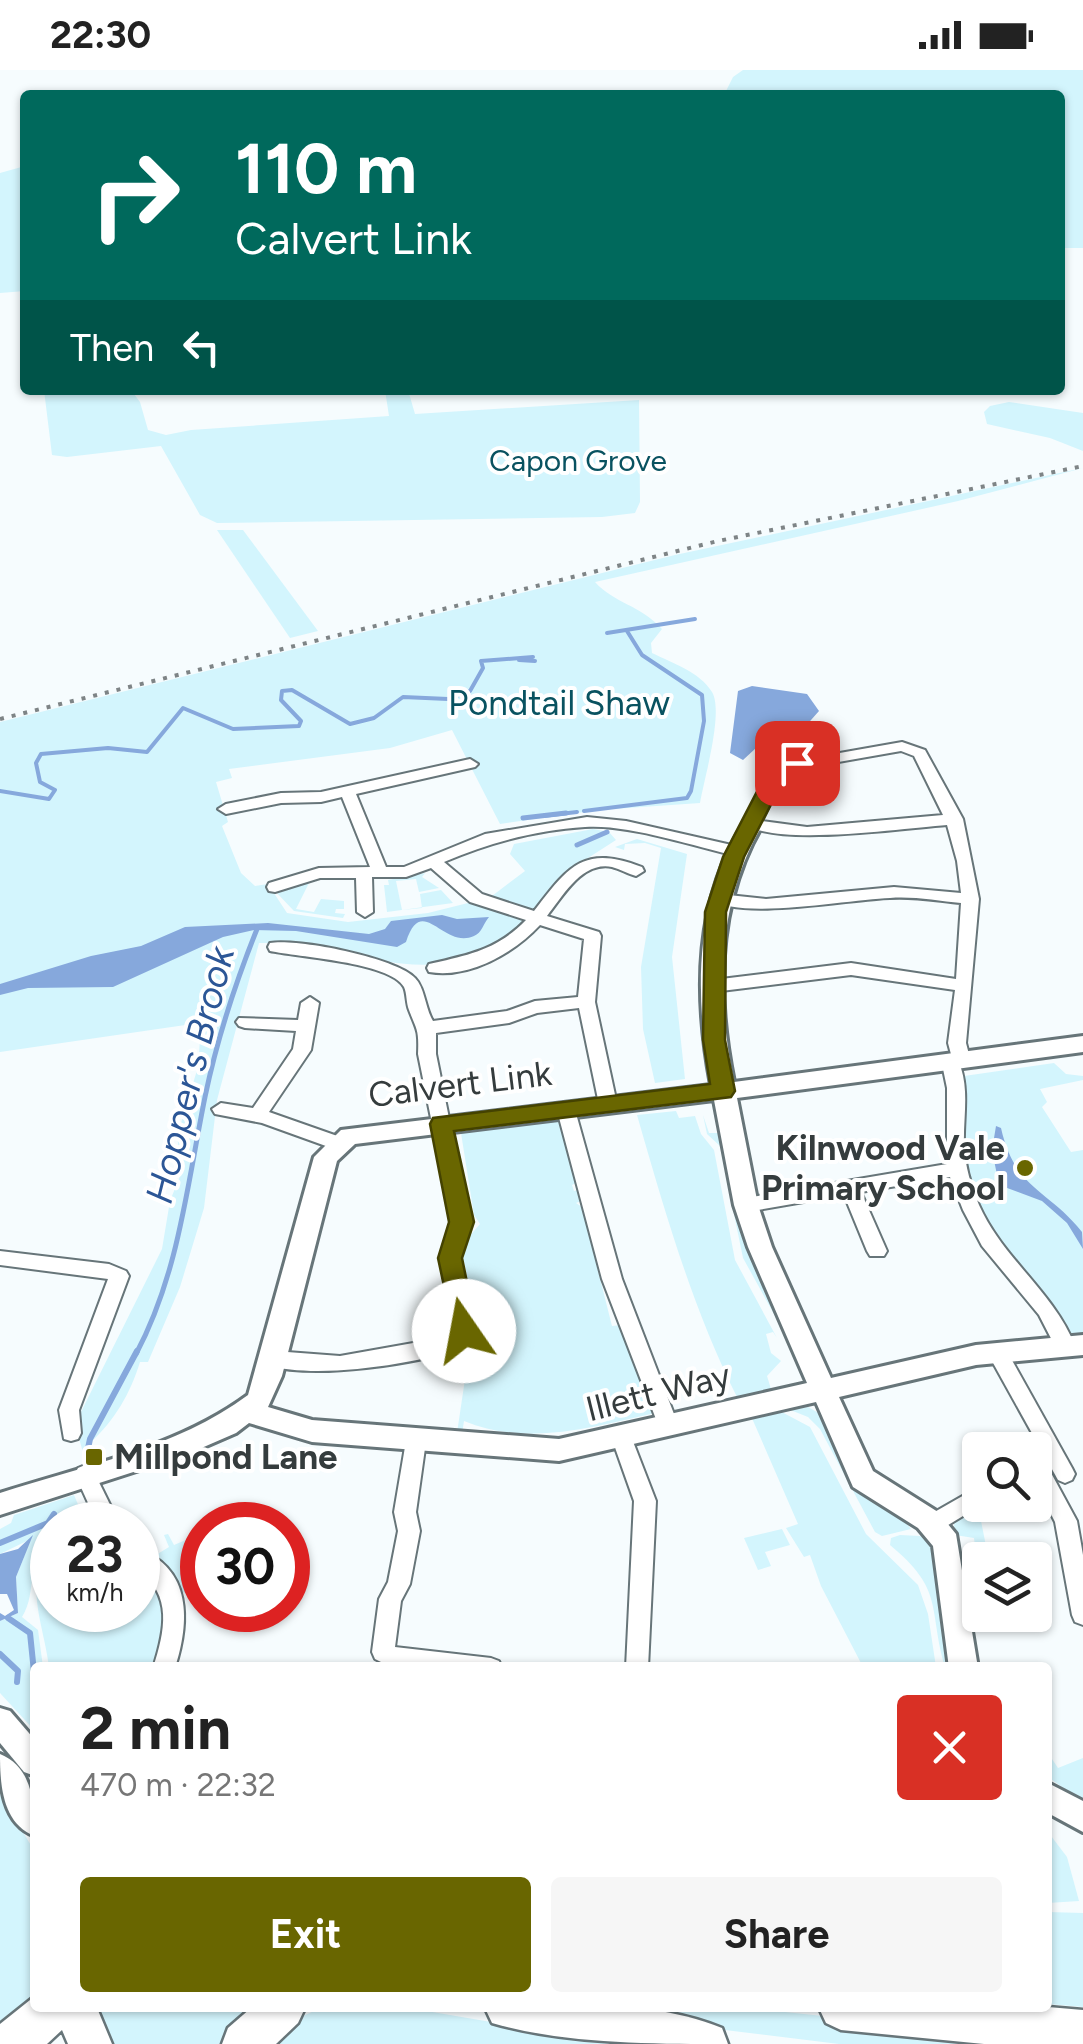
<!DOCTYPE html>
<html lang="en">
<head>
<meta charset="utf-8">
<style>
	body { margin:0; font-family:Figtree,sans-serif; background:#f6f6f6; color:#222; height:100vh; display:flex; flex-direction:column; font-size:38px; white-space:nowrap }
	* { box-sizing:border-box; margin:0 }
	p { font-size:32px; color:#767676 }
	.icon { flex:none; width:55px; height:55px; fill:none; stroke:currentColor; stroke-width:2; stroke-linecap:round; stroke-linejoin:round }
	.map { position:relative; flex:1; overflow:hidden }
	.details { position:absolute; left:30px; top:1592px; width:1022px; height:350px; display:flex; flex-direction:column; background:#fff; border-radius:10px; box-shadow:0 2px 8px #0004 }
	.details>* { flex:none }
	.top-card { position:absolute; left:20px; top:20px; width:1045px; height:305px; border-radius:10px; box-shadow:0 2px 8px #0004; background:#00695c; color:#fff; overflow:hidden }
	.tools { position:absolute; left:962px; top:1362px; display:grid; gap:20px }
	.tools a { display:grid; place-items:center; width:90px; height:90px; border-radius:10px; background:#fff; box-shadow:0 2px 8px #0004; font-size:50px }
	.speed { position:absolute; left:30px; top:1432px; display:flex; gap:20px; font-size:50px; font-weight:700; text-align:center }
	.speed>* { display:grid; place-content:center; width:130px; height:130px; border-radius:50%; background:#fff; box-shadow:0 2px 8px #0004; line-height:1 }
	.speed small { font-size:25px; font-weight:400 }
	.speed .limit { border:15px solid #d22; background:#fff; color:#111 }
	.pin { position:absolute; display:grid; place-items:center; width:85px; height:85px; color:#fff; margin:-42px; border-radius:20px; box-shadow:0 5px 15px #0006 }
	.me { position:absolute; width:110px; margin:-55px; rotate:348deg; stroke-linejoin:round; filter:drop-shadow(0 0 8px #0008) }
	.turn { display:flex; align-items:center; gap:35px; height:210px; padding:0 50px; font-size:45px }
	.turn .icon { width:130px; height:130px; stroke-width:2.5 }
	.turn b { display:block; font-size:70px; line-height:85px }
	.then { display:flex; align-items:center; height:95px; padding:0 50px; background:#0003; gap:20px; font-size:38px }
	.round { display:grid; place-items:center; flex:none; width:105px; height:105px; border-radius:10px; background:#f6f6f6 }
	.headline { display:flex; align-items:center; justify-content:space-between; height:170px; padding:0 50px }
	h1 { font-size:60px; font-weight:700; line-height:75px }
	.cta { display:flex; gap:20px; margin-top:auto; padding:20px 50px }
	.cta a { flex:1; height:115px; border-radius:10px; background:#696600; color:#fff; font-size:40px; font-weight:700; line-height:115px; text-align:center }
	.cta a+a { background:#f6f6f6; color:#222 }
	.status { display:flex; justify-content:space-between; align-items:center; height:70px; padding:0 50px; background:#fff; direction:ltr }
	.status svg { height:28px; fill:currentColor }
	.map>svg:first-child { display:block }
	.green { fill:#d3f5fd }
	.water { fill:#86a8dc }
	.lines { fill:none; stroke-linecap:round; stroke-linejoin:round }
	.stream-far2 { stroke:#86a8dc; stroke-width:4 }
	.stream-far1 { stroke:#86a8dc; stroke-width:5 }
	.stream { stroke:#86a8dc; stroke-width:6 }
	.minor-casing { stroke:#677579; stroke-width:4 }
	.tertiary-casing { stroke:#677579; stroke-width:6 }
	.trunk-casing { stroke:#677579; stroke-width:5 }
	.minor { fill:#fff; fill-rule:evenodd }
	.tertiary { fill:#fff; fill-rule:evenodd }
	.trunk { fill:#fff; fill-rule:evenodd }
	.rail { stroke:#7e8486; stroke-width:4; stroke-dasharray:4 8; stroke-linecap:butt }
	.route { fill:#696600; stroke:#444200; stroke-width:2.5 }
	.poi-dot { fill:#696600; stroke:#fff; stroke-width:4 }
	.labels { text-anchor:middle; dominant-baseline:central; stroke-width:8; stroke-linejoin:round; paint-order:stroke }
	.far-park-label { font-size:30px; fill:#095260; stroke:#fff }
	.park-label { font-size:35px; fill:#095260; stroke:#fff }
	.street-label { font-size:35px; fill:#353c3d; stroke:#fff }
	.poi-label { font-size:35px; font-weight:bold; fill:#353c3d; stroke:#fff; text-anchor:end }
	.water-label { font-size:38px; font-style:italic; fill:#2c5696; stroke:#fff }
</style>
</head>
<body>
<div class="status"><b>22:30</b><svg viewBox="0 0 49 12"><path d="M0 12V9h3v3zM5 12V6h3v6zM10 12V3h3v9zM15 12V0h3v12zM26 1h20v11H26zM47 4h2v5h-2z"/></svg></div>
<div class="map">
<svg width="1083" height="1974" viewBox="0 0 1083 1974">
	<rect width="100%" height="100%" fill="#f6fcfe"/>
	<g class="green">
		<path d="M743,0h340v178h-23v-153h-336l9,-18z"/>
		<path d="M25,96v125l-25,2v-120z"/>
		<path d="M44,320h87l9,12 8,28 18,5 25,-5 198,-14 -4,-26h23l7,24 224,-14 1,102 -5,11 -33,4 -385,6 -17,-8 -39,-69 -94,11 -15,-2z"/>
		<path d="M1009,332l74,11v38l-33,-13 -63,-14 -3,-12 6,-6z"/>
		<path d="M1083,398l-125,33 -363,81c20,22 44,22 67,47l-11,14 1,10c20,10 48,19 60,39 12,20 -8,87 -12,111l-102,7 -98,14 -48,-94 -62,18 -161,21 3,9 -16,4 12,40 -6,4 19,47 14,13 13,-2 19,29 61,9 80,-9 48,-12 50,21c-96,83 -161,19 -267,21l-42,157 -13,108 -24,79 -32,75h-8c-10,32 -25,58 -50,81l4,10 -10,3 -9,-32 87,-175 8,-48 12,-30 -5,-35 21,-69 2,-27 6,-18 -206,30v-330l675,-167z"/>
		<path d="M217,460h26l75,101 -28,7z"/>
		<path d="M593,759l16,3 7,8 -45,29 -36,43 -47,-13 37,-28 -15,-17 4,-10z"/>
		<path d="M637,769l50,15 -15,103 13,122 -30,4 -12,-54 -2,-62 20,-119 -16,-5 -20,1 -1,6 -9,-3z"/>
		<path d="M425,803l-3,4 17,11 -20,4 -3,-13 -20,2 6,29 20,-2 -2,-14 21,-4 12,13 -66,9 -3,-27h5l-1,-5z"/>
		<path d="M315,808l-5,3 -14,28 18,3 7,-13 23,2v8h-8l-1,4 10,1 -2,4 -49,-7 -18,-19 3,-4z"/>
		<path d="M1054,993l12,11 17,2v4l-43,9 7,13 -5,5 29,45 12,-2v183h-13l-15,-24 -29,-29 -47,-71 -17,-47 2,-86z"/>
		<path d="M676,1041l3,7 16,-2 6,18 13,16 21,110 42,78 -4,-6 -7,2 5,19 10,8 -14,15 4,13 -34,8c-45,-90 -72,-185 -100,-282z"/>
		<path d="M551,1045l13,5 -4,1 16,62 -4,2 2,6 4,-1 3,11 -5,2 6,4 30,119 10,-1 33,88c-62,14 -129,34 -191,8l-2,13 -5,-1 12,-81 12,-6 -17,-85h-7l4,-15 19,-22 -6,-9 -13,-82 60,-8 7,-7z"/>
		<path d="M703,1045l6,18h12l21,93 54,128 -53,-96 -23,-112 -13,-12z"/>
		<path d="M808,1337l14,8 89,114 -29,7 -7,-4 -55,-103 -12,-12 -20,-8z"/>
		<path d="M778,1340l32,17 56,107 52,51 10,29 8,53h-73l-42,-81 -11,-31 -6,2 -18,-29 12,-4 -47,-108z"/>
		<path d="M1035,1420l10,13 -43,7v11h-21l7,35h-12l-2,-18 -19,-3 -1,-11c21,-24 52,-19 81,-19z"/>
		<path d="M74,1425l11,26 -33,4v8c-27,21 -14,60 -30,84l16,13 5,37 -8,1v63l-35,-38v-72l18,-8 -2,-36 15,-38 -31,15v-25l11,-6 3,-8z"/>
		<path d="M782,1459l8,16 -25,7 6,14 -13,4 -14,-32z"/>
		<path d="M202,1463v51l-7,4 1,4 -18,1 -27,-35 18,-11 -5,-12 4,-1 6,11z"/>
		<path d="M900,1465l20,1 14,8 17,123h-6c-17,-58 0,-77 -55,-122l1,-7z"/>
		<path d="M52,1475v65h86v-46l8,7 24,40 -11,56h-110c-4,-39 -28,-89 3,-122z"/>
		<path d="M1048,1683l10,15 25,-10v44l-35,-25z"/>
		<path d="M0,1724l35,58v152l-35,24z"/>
		<path d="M1048,1762l19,25 12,44 -31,2z"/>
		<path d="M1048,1842l35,1v94l-35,-3z"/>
		<path d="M92,1938h158l-8,16 -18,20h-113l-9,-10z"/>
		<path d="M320,1938h89l212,36h-349l25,-25z"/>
		<path d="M591,1938h157l335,36h-244l-114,-14z"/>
	</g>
	<g class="water">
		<path d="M752,616l55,8 12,17 -16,18 -47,19 -13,12 -13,-7 8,-62z"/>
		<path d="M442,845l15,4 32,-2c-6,7 -7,16 -15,19 -31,14 -52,-44 -68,6l-9,5 -101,-16 -42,-1 -31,7 -110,50 -85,1 -28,7v-11l91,-28 50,-10 44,-19 83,-4 101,11 16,-5 6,-8z"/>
		<path d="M996,1056l5,2c14,62 47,61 81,104l1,17 -16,-26 -25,-22 -43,-16 -7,-35z"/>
		<path d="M33,1465l-17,42 2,36 -18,8v-8l5,3 9,-6 -7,-16h-7v-40l18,-5z"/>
	</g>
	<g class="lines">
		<g class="stream-far2">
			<path d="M607,563l88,-14"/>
			<path d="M519,590l16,1"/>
			<path d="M0,721l49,8 6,-9 -15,-8 -4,-19 5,-9 67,-6 39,4 36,-44 50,21 66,-3 2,-5 -20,-21 1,-9 10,-1 58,34 24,-6 29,-21 45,2 22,-8 13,-23 -2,-7 52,-4"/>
			<path d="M584,741l103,-13 4,-7 13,-70 -2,-26 -60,-40 -15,-24"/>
			<path d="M543,746l34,-4"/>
		</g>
		<g class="stream-far1">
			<path d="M523,748l43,-5"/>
			<path d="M577,775l30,-13"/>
			<path d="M136,1284c43,-81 51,-169 69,-257 12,-58 30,-113 52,-168"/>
		</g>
		<g class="stream">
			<path d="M87,1383l3,-14 47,-88"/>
			<path d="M0,1473l48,-20 6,-9"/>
			<path d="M8,1548l22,15 5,49"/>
			<path d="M0,1584l18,17 -1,11"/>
		</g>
		<g class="minor-casing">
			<g id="minor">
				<path d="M902,672l23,8 38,69 16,80 -13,144 5,19 -3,4 -7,2c8,25 2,52 3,77 1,21 7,41 15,60 24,54 75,87 96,141l-3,6 -7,2 -7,-2 -19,-37 -57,-69 -19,-36 -13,-33 -89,15 26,59 -3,5h-14l-3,-5 -23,-56 -98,17 -7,-2 -2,-5 2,-5 7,-2 201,-34v-76l-5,-24 3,-4 7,-2 -4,-15 7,-53 -104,-15 -138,17 -8,-6 8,-6 138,-17 105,16 5,-76c-23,-2 -48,-7 -71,-5 -39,1 -151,23 -179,1l8,-5 47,5 128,-12 67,6 -4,-32 -10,-36c-43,3 -170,22 -202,-1l22,-47 16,-14zM901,681l13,5 29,59 -136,12 -45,-6 20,-42 11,-9z"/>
				<path d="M470,689l8,5 -3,3 -119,27 30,73h18l81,-33 102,-17 39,4 110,25 8,5 -8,5c-43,-10 -108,-32 -151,-29 -49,3 -97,16 -141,35l38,32 52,17c34,-44 49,-67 108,-44l2,4 -8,5c-8,-2 -16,-7 -24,-9 -30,-6 -49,29 -65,49l52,16 2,4 -6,66 22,102 -9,6 -9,-6 -20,-96 -42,5 -28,10 -73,10v21l34,168 -10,37 14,72 -8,16c-49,17 -150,33 -199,18l-3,-6 3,-6 7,-2 66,5 107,-19 7,-6 -14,-72 12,-37 -34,-168c1,-25 -1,-23 -9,-44 -3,-7 -2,-17 -5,-23 -14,-25 -107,-30 -134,-36l-2,-4 2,-4c27,-5 127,15 145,35 10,10 10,30 18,43l74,-10 28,-10 43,-4 6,-58 -44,-14c-26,28 -71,54 -111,47l-2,-4 2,-4c39,-9 68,-14 97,-44l-56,-18 -39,-34 -25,9h-34l1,35 -8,5 -8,-5 -1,-34h-36l-45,14 -6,-1 -2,-4 2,-4 50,-15 51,-1 -28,-70 -21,5 -40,1 -55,11 -8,-5 8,-5 55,-11 40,-1z"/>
				<path d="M310,927l9,6 -8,47 -42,62 74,26 3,5 -3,5 -6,2 -75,-27 -47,-9 -3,-5 9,-6 32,5 40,-59 3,-18 -51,-3 -6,-2 -3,-4 3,-4 59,2 3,-17z"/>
				<path d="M566,1034l9,6 47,169 57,148 -3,6 -7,2 -7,-2 -3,-6 -57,-148 -45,-169z"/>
				<path d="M0,1181l109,13 17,7 3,5 -50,134 2,23 -3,6 -7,2 -7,-2 -5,-29 49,-131 -108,-14z"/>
				<path d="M997,1274l7,2 68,122 3,6 -3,6 -7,3 -7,-3 -71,-128 3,-6z"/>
				<path d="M622,1361l7,2 3,6 24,62 -8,167h-22l8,-167 -22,-62 3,-6z"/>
				<path d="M416,1363l7,2 3,6 -10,71 4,19 -10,53 -9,17 -6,46 96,11 8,3 3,7h-109l-18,-9 -3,-7 7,-53 9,-17 10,-51 -4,-19 12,-71 3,-6z"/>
				<path d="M85,1395l7,3 28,57h-22l-23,-51 3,-6z"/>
				<path d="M1043,1398l7,3 27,50 6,34v70l-8,-3 -3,-7 -17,-93 -20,-40 1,-11z"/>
				<path d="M980,1416l1,19 -41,25 -8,3 -8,-3 -3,-6 3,-6z"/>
				<path d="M138,1479c54,19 52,73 37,119h-22c12,-37 20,-73 -15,-98z"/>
			</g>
		</g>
		<g class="tertiary-casing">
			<g id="tertiary">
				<path d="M753,748l10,6c-47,79 -47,170 -29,258l349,-46v16l-346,46 21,107 14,42 59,131 145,-33 107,-10v20l-107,10 -137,32 34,74 65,41 18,22 22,134h-29l-16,-122 -15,-18 -65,-41 -37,-85 -257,59 -247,-19 -63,-19 -13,10 -53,23 -183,59v-22c83,-27 177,-45 248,-98l66,-238 27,-27 370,-45c-17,-91 -17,-186 35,-265zM714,1030l20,105 14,42 59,136 -248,56 -247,-19 -44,-13 14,-31 55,-215 18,-17z"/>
				<path d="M0,1638l10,3 25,29v36l-11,-4 -24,-29z"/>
				<path d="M0,1684c33,13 35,52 35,82 -33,-12 -35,-52 -35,-82z"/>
				<path d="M1048,1713l35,18v31l-35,-19z"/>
			</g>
		</g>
		<g class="trunk-casing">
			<g id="trunk">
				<path d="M35,1926v12h62l15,36h-44l-6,-14 -15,14h-47v-20z"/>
				<path d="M1048,1937l35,3v34h-99l-143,-14 -15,-7 -7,-15z"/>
				<path d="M251,1938h54l-7,15 -22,21h-54l6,-16z"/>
				<path d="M485,1938c74,-5 166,-9 237,20l6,16c-77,0 -164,0 -236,-21z"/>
			</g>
		</g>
		<use href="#minor" class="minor"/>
		<use href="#tertiary" class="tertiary"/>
		<use href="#trunk" class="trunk"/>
		<path class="rail" d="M0,649l718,-178 365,-75"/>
	</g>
	<path class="route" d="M797,687l10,6 -25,20 -38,74 -18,55 -1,128 10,51 -4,6 -277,34 20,91 -12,36 15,73 -3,7h-19l-17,-80 11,-36 -19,-98 3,-6 277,-34 -7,-44 2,-128 18,-55 40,-77 14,-17z"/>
	<g class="poi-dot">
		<circle cx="1025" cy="1098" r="10"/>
		<rect x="84" y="1377" width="20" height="20" rx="5"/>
	</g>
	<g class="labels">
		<g class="far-park-label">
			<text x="578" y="390">Capon Grove</text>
		</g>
		<g class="park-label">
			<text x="559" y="633">Pondtail Shaw</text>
		</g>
		<g class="street-label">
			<text transform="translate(460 1014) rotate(-7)">Calvert Link</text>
			<text transform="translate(658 1322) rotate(-14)">Illett Way</text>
		</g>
		<g class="poi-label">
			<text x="1005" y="1078">Kilnwood Vale<tspan x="1005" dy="40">Primary School</tspan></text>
			<text x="114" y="1387" text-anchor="start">Millpond Lane</text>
		</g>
		<g class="water-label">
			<text transform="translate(190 1005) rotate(-76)">Hopper's Brook</text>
		</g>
	</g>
</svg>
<div class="tools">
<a><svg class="icon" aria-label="search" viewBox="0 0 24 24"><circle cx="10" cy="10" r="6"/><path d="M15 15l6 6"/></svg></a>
<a><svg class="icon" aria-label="layers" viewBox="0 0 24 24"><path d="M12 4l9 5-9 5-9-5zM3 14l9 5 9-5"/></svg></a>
</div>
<div class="speed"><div>23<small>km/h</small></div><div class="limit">30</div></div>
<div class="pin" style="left:797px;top:693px;background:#d93025"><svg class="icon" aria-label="arrive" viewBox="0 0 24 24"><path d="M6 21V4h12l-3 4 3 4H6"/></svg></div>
<svg class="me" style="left:464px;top:1261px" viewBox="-20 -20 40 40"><circle r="19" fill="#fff"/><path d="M0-13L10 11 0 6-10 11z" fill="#696600"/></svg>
<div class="top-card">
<div class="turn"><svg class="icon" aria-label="right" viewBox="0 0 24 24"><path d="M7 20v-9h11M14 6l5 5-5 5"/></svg><div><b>110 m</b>Calvert Link</div></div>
<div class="then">Then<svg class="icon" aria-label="left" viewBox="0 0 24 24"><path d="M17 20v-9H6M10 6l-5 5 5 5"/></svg></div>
</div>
<section class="details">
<div class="headline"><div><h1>2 min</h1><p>470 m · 22:32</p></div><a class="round" style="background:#d93025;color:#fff"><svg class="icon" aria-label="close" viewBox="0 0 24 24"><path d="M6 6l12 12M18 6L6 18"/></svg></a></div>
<div class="cta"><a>Exit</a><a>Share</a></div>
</section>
</div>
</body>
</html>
